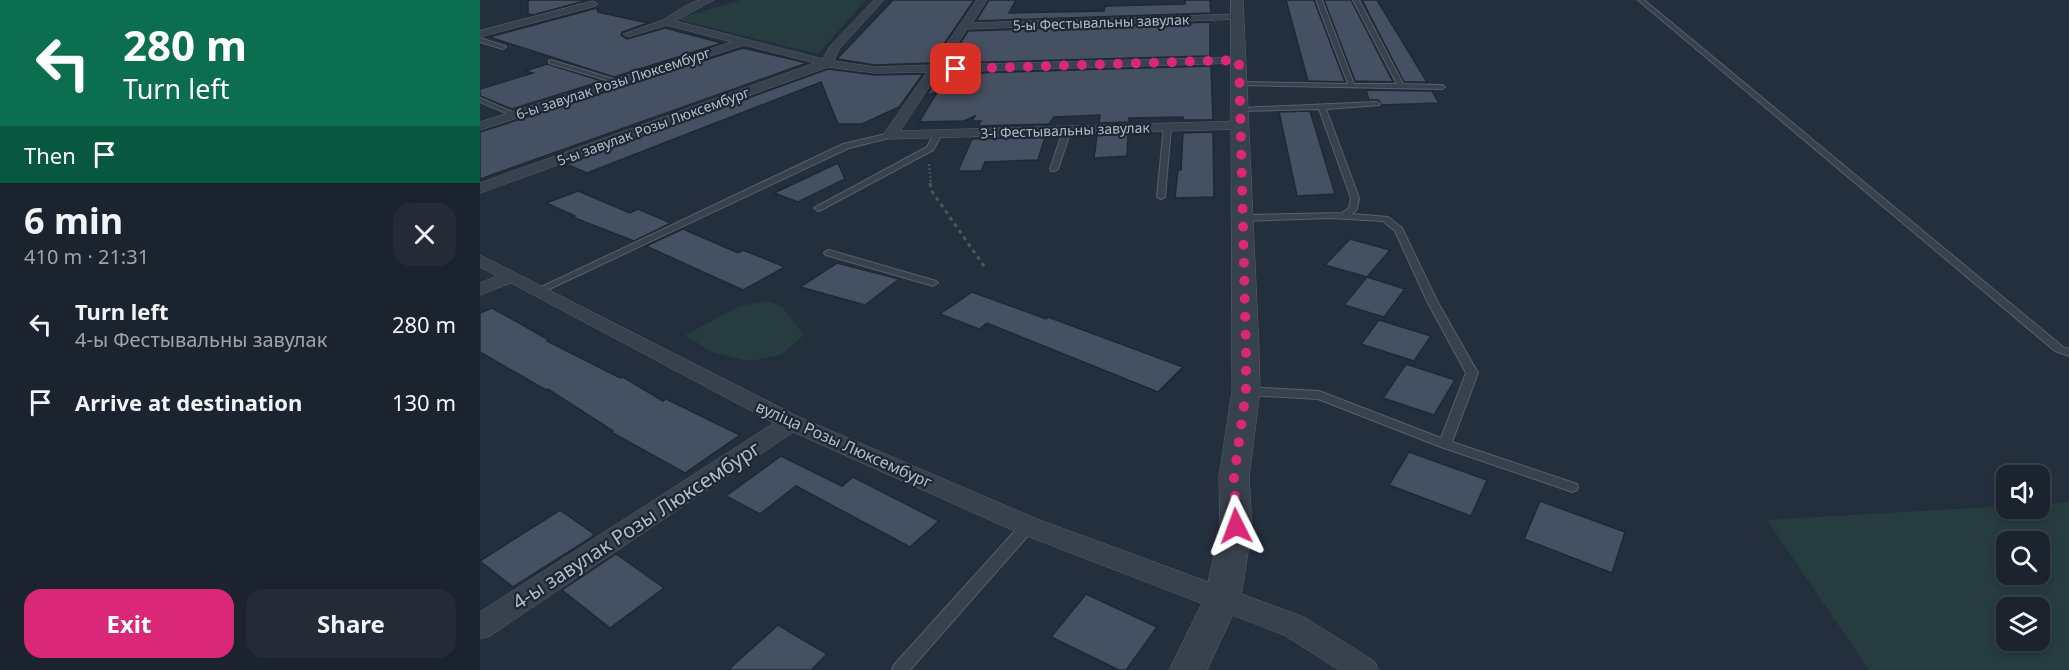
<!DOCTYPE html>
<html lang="en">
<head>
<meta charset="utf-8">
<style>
	body { margin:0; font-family:"Noto Sans",sans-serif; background:#242b36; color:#f1f3f6; height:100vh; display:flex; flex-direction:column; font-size:22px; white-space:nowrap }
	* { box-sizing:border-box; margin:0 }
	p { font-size:20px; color:#a0a4aa }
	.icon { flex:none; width:33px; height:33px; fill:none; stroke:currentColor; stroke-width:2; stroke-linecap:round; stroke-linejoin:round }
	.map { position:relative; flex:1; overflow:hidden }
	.panel { display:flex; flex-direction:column; background:#1b232e; width:480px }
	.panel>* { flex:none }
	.top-card { background:#0b6e4f; color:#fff; overflow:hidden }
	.controls { position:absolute; left:1516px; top:465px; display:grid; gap:12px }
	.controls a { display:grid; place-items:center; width:54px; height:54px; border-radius:12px; background:#1b232e; box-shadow:0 3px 9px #0003,0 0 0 2px #39404a; font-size:30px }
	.pin { position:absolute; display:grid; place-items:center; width:51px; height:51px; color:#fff; margin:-26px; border-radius:12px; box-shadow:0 3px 9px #0006 }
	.me { position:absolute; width:66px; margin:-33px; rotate:357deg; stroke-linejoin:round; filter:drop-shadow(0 0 4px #0008) }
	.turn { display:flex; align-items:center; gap:21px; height:126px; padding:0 24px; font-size:27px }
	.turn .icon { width:78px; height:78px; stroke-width:2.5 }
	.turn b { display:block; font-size:42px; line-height:51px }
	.then { display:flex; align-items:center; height:57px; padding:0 24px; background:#0003; gap:12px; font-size:22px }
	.round { display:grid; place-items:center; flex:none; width:63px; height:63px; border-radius:18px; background:#242b36 }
	.summary { display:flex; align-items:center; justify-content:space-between; height:102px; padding:0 24px }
	h1 { font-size:36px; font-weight:700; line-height:45px }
	.primary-button { display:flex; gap:12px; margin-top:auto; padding:12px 24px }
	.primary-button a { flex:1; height:69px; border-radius:18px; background:#db2777; color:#fff; font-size:24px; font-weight:700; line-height:69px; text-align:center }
	.primary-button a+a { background:#242b36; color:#f1f3f6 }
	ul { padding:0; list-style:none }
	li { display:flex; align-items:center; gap:18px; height:78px; padding:0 24px }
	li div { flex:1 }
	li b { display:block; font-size:22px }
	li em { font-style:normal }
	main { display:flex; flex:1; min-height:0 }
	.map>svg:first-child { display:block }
	.green { fill:#263c3f; fill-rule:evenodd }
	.building { fill:#455162; stroke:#1f2835; stroke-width:1.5 }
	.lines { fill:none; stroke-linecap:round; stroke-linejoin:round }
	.service-casing { stroke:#565f6c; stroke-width:2 }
	.minor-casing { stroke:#565f6c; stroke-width:1 }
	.tertiary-casing { stroke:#565f6c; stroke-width:1 }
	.path-far1 { stroke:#44595c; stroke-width:2; stroke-dasharray:2 2; stroke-linecap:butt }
	.path { stroke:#44595c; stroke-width:3; stroke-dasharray:4 4; stroke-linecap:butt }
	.service { fill:#38414e; fill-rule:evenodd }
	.minor { fill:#38414e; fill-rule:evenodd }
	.tertiary { fill:#38414e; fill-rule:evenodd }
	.route { stroke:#db2777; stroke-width:10; stroke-dasharray:0 18 }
	.labels { text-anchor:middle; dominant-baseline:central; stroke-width:4.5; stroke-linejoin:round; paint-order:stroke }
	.far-street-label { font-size:14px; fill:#b4bcc9; stroke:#1d2633 }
	.street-label { font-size:16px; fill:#b4bcc9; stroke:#1d2633 }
	.near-street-label { font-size:20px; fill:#b4bcc9; stroke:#1d2633 }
</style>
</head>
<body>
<main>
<section class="panel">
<div class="top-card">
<div class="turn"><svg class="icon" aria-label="left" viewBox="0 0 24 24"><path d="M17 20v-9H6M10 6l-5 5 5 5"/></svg><div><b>280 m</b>Turn left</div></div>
<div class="then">Then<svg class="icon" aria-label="arrive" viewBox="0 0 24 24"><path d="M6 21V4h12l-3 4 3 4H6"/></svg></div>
</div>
<div class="summary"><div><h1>6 min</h1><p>410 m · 21:31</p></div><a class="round"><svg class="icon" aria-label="close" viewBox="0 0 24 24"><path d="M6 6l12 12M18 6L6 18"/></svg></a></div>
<ul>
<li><svg class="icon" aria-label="left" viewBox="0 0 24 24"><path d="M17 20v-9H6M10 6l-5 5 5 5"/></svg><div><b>Turn left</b><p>4-ы Фестывальны завулак</p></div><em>280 m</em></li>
<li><svg class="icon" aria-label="arrive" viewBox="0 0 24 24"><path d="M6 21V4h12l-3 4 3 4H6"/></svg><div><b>Arrive at destination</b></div><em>130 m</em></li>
</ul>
<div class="primary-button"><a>Exit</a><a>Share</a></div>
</section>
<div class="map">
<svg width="1589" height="670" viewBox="0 0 1589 670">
	<rect width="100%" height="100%" fill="#242f3e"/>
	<g class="green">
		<path d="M261,0h125l-48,54 -142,-35z"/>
		<path d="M286,301l15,5 23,29 -23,20 -32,6 -37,-9 -27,-17 55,-29z"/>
		<path d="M1589,502v168h-200l-102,-150 240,-14v2h33v-4zM1527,542h33v32h-33zM1527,608h33v32h-33z"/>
	</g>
	<g class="building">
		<path d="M48,0h60l-55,15 -5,-1z"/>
		<path d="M413,0h81l-43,63 -56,2 -38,-6z"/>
		<path d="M509,0h27l-7,13 95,-2 1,-5 80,-2v-4h25l1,13 -235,8z"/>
		<path d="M806,0h28l31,82 -37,-1z"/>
		<path d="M844,0h27l42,82 -38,-1z"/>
		<path d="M882,0h15l50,82h-23z"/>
		<path d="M117,8l1,4 50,11 -26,9 -1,3 6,4 38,-11 57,15 -108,34 -125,-40z"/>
		<path d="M730,22v34l-262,7 20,-32z"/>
		<path d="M263,48l64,15 -327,116v-47z"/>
		<path d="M67,64l55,17 -90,28 -32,-13v-7l53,-16 -8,-2z"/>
		<path d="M731,66l2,54h-30v-3l-54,1v4l-30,1 1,-8 -46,2 -5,7 -71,2 3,-5h-9l3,-5 -11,5 -45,1 19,-31 -12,5 14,-22z"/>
		<path d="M348,69l47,6 48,-1 -24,33 -37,17h-24l-17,-42 -234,91 -21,-9z"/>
		<path d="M886,90l66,1 7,12 -57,2 -4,-5h-9z"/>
		<path d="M830,111l25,83 -38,2 -18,-84z"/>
		<path d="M733,132l1,65 -39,1 3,-28h3l2,-37z"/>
		<path d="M648,134l-1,22 -33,2 3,-23z"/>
		<path d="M565,137l-7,23 -53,2 -4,9h-23l14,-32z"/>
		<path d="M358,163l7,16 -47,23 -24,-9z"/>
		<path d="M98,191l52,22 8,-4 33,14 -37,18 -62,-24 3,-1 -29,-13z"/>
		<path d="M203,229l55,24 5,-3 42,17 -42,23 -97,-44z"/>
		<path d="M870,239l40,11 -23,27 -42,-12z"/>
		<path d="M357,263l62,16 -34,26 -65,-18z"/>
		<path d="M887,277l38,12 -21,28 -40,-12z"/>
		<path d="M492,292l74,27 2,-2 135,50 -25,25 -171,-69 -8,6 -39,-15z"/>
		<path d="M12,308l57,32 -2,1 73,37 3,-1 40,24 3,-2 74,36 -55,38 -74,-41 2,-1 -65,-42 -2,1 -66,-38v-39z"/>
		<path d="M899,320l52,16 -17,25 -53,-17z"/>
		<path d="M926,364l49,16 -21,35 -51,-17z"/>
		<path d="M929,452l78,28 -16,36 -82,-31z"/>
		<path d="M301,456l61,30 11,-9 86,44 -29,26 -114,-61 -36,28 -34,-18z"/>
		<path d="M1060,501l85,31 -13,41 -88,-34z"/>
		<path d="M80,510l34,24 -2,3 -79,50 -33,-26z"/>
		<path d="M136,554l48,34 -54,40 -48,-38z"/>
		<path d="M606,594l71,33 -31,43h-7l-68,-33z"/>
		<path d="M298,625l49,29 -16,16h-83z"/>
	</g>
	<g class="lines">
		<g class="service-casing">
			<g id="service">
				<path d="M836,0h6l32,84h43l-44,-84h6l44,84 39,1 3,2 -3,2 -204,-4 -1,-1 3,-2 108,2z"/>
				<path d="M1158,0h6l419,347 6,2v7l-14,-5z"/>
				<path d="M0,38l25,8 1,1 -3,2 -23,-7z"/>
				<path d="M71,60l69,21 1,1 -5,1 -67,-20v-2z"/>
				<path d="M0,98l37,16 1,1 -5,1 -33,-14z"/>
				<path d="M897,102l3,2 -1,1 -53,4 33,89 -2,11 -5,5 36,3 14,11 35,73 41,72 -26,69 125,42 1,3 -1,3 -5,2 -5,-2 -126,-43 -123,-48 -71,-4 -6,-4 6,-4 72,4 122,47 25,-65 -39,-72 -32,-70 -12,-10 -53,-3 -85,3 -4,-3 4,-3 97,-2 7,-5 2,-10 -32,-89 -78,2 -2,-1v-2z"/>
				<path d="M684,125l7,2 -6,70 -4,2 -4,-2z"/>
				<path d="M584,128l7,2 -13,39 -4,2h-3l-1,-2z"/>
				<path d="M455,132l7,2 -9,16 -112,60 -3,1 -4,-3 113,-61z"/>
				<path d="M410,133h3v4l-44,11 -306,144h-6l-2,-2 308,-146z"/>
				<path d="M349,250l107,31 2,2 -5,3 -3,-1 -104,-30 -2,-2 2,-2z"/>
				<path d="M548,521l5,1 2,4 -2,4 -123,140h-18l2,-5 129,-143z"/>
			</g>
		</g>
		<g class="minor-casing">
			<g id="minor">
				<path d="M220,0h14l-39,21 148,38 7,-13 44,-46h10l-45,49 -5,12 41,6 57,-2 45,-65h10l-15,23 266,-9 4,1v4l-275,10 -23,36 295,-8 6,3 -6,3 -300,9 -39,59 341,-10 7,4 -7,4 -351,10 -7,-4 44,-63 -52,1 -47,-6 -348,126v-10l335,-120 -71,-18 -264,85v-8l252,-80 -65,-17 -39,12 -5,-3 40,-14 22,-14z"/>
				<path d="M113,1l5,3 -2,2 -116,31v-6z"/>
				<path d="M0,255l319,162 238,102 267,98 70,44 5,9h-40l-55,-35 -265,-102 -226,-101 -303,204 -10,3v-27l294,-189 -263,-140 -31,12v-12l17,-7 -17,-9z"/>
			</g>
		</g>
		<g class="tertiary-casing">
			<path id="tertiary" d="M751,0h12l16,350 1,41 -11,86 3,49 -11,71 -34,73h-38l36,-73 15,-71 -1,-49 13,-86z"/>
		</g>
		<path class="path-far1" d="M449,164l2,20"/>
		<path class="path" d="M450,183l1,7 55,79"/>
		<use href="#service" class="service"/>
		<use href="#minor" class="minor"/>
		<use href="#tertiary" class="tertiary"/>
	</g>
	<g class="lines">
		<path class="route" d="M476,69l283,-9 7,290v41l-12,86 2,49"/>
	</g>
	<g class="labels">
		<g class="far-street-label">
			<text transform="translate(621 22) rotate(-2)">5-ы Фестывальны завулак</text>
			<text transform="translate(133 83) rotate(-18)">6-ы завулак Розы Люксембург</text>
			<text transform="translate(173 126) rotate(-20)">5-ы завулак Розы Люксембург</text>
			<text transform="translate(585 130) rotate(-2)">3-і Фестывальны завулак</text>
		</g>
		<g class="street-label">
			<text transform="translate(364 444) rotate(24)">вуліца Розы Люксембург</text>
		</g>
		<g class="near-street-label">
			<text transform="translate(156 525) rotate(-33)">4-ы завулак Розы Люксембург</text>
		</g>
	</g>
</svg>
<div class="controls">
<a><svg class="icon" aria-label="sound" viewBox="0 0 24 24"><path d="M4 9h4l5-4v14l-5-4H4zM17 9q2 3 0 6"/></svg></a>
<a><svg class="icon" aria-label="search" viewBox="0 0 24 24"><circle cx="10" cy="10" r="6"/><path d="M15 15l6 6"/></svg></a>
<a><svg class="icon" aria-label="layers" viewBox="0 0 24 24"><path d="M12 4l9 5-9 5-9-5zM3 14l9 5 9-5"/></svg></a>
</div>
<div class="pin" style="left:476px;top:69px;background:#d93025"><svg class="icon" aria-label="arrive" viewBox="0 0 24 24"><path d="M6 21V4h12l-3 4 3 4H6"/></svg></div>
<svg class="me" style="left:756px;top:526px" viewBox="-20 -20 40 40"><path d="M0-17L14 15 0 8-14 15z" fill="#db2777" stroke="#fff" stroke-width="4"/></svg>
</div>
</main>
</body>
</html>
